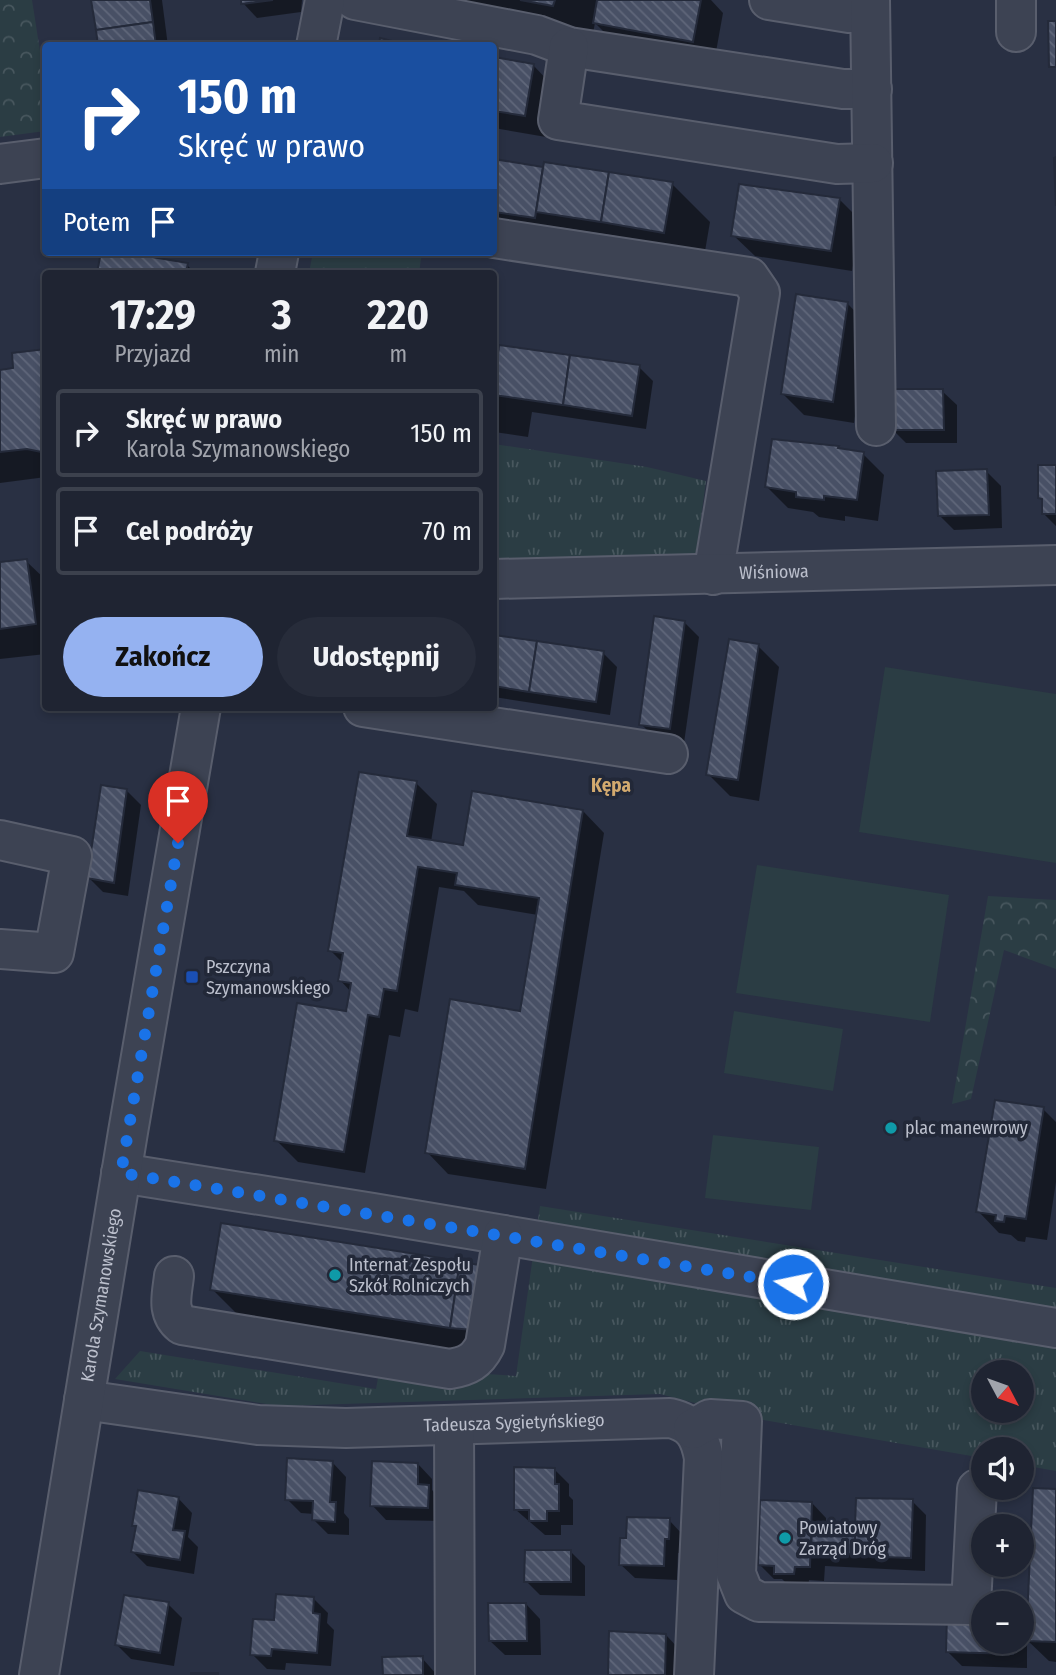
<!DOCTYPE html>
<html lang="pl">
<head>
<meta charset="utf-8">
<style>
	body { margin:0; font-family:"Fira Sans Condensed",sans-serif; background:#272c3a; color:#f1f3f6; height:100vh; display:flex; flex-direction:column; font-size:26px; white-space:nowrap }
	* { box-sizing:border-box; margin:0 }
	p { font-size:23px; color:#a1a4ac }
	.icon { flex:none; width:38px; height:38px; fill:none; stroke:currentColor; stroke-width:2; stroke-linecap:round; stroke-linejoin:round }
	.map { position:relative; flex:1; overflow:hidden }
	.details { position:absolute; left:42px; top:270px; width:455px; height:441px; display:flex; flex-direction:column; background:#1f2432; border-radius:7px; box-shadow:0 4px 10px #0003,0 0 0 2px #3c414d }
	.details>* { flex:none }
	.hud { position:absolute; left:42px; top:42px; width:455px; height:214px; border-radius:7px; box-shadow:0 4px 10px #0003,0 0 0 2px #3c414d; background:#1a4fa0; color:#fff; overflow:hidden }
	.needle { width:46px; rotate:131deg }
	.tools { position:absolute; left:971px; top:1360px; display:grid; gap:14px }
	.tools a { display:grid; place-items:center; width:63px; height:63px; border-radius:50%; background:#1f2432; box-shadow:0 4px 10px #0003,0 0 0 2px #3c414d; font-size:35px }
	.pin { position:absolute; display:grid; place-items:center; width:60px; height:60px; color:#fff; margin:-72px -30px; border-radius:50% 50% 50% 0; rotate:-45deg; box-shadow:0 0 7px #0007 }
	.pin .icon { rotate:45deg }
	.me { position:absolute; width:77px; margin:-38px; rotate:280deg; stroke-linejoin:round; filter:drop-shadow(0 0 5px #0008) }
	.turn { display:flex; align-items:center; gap:24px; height:147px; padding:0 21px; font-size:32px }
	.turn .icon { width:91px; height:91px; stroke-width:2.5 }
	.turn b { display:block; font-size:49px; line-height:60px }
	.then { display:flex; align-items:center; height:66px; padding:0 21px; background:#0003; gap:14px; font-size:26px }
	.eta { display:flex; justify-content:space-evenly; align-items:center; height:119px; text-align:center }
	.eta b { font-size:42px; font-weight:700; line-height:49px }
	.cta { display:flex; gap:14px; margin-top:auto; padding:14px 21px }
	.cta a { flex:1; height:80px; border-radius:42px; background:#95b2f1; color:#111; font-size:28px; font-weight:700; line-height:80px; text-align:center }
	.cta a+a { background:#272c3a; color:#f1f3f6 }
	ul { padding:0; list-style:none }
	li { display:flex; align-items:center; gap:21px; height:88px; margin:0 14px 10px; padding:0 7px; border:4px solid #3c414d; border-radius:7px }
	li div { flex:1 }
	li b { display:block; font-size:26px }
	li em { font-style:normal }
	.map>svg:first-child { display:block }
	.grass { fill:url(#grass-tufts); fill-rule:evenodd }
	.forest { fill:url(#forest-crowns) }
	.garden { fill:#2b3d44 }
	.shadow { fill:#0007 }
	.building { fill:url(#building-back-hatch); stroke:#242a3a; stroke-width:2 }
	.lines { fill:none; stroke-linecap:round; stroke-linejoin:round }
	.minor-casing { stroke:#595e6d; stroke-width:42 }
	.minor { stroke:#3d4353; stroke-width:38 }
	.route { stroke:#1a73e8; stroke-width:12; stroke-dasharray:0 21.6 }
	.transit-dot { fill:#1a4fb4; stroke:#222838; stroke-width:2.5 }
	.culture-dot { fill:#0f9aa8; stroke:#222838; stroke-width:2.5 }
	.labels { text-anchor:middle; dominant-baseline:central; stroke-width:7; stroke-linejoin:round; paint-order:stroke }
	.street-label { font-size:18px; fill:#bbbfcc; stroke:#222838 }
	.poi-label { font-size:18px; fill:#bbbfcc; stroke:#222838; text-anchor:start }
	.neighbourhood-label { font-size:19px; font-weight:bold; fill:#d3aa6f; stroke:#222838 }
</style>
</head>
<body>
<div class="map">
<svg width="1056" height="1675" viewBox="0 0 1056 1675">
	<defs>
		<pattern id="grass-tufts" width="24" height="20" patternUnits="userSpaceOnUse" patternTransform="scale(1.75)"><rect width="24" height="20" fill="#2b3d44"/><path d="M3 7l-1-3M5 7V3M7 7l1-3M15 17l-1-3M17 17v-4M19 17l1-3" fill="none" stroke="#48575e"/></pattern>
		<pattern id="forest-crowns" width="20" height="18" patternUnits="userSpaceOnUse" patternTransform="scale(1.75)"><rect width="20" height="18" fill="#2b3d44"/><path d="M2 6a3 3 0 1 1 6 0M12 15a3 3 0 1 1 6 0" fill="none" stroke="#48575e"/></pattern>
		<pattern id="building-back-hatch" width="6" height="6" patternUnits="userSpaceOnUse" patternTransform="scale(1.75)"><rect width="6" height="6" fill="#485065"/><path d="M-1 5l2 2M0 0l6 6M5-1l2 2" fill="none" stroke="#60677a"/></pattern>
	</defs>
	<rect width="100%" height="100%" fill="#293043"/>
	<g class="grass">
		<path d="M313,252h109l-3,21h-110z"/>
		<path d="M494,444l153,23 59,14 -10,74 -202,8z"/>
		<path d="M540,1206l516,82v183l-34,-6v-16h-38l-1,9 -226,-39 -97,-25 -381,12 -164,-27 25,-28 236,38 4,-22 136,9zM984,1372h38v38h-38z"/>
	</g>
	<g class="forest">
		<path d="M0,0h32l13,83v48l-45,6z"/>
		<path d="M988,896l68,4v69l-52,-19 -33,149 -19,5z"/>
	</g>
	<g class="garden">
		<path d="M885,667l171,27v169l-197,-31z"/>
		<path d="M757,865l192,30 -19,127 -194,-29z"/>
		<path d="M734,1011l109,18 -10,62 -109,-18z"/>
		<path d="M713,1135l106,12 -8,63 -106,-12z"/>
	</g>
	<g class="shadow">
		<path d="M93,0h69l6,46h-69z"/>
		<path d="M242,0h60l-1,12 -44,6 -14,-15z"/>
		<path d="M466,0h245l12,13 -9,50 -98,-19 -21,-21 -4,20 -101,-19z"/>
		<path d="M494,58l39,7 21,22 -8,50 -52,-9z"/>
		<path d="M494,161l50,10 128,13 38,38 -8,47 -61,-10 -24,-23 -59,-9 -2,12 -62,-10z"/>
		<path d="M839,199l22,22 -9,50 -97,-15 -22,-21z"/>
		<path d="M103,252l84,13 8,8h-96z"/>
		<path d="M847,303l21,22 -14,98 -50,-8 -21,-21z"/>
		<path d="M46,351v126l-46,6v-111l15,-3z"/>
		<path d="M494,351l145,16 14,14 -7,48 -114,-17 -4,25 -34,-5z"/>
		<path d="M942,391l15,14v38h-51l-14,-14z"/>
		<path d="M838,447l3,3 22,4 21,21 -6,46 -33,-5v5l-26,-4 -6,-5 -25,-4 -21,-21z"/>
		<path d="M1056,467v59l-12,-12v-12l-4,-4z"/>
		<path d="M986,471l15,15 1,42 -48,2 -14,-14z"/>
		<path d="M26,561l20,19v74l-46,5v-95z"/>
		<path d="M684,622l15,15 -15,106 -28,-4 -15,-15z"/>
		<path d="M494,636l109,17 14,14 -7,48 -116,-18z"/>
		<path d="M758,646l21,21 -20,134 -29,-5 -22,-22z"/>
		<path d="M416,783l21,21 -6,38 34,5 118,-36 21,22 -58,356 -98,-15 -21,-22 94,-139 17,-98 -60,-10 -14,-14 -25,-4 -21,125 -13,-3 -5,28 -11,-2 -24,138 -67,-11 -22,-22 72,-127 3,-21 -11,-12 3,-17 -13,-13z"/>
		<path d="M127,791l14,14 -13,91 -25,-4 -14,-14z"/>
		<path d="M1043,1109l13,13v60l-9,58 -21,-3 -1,5 -7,-1 -7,-6 -12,-2 -21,-22z"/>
		<path d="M482,1267l-5,87 -237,-37 -28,-28z"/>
		<path d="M332,1462l14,15 -2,36 5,6v16l-21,-1 -14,-14v-6l-13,-1 -14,-14z"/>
		<path d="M418,1464l14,15v11l11,11 -1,20 -56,-1 -14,-15z"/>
		<path d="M555,1470l14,14v12l4,4v25h-12v10h-16l-29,-25z"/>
		<path d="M1056,1490v172l-7,-1 -22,-21v28l-65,-2 -15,-15 37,-9h38v-16l6,6z"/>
		<path d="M178,1498l14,15 -4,24 10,10 -4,27 -47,-8 -14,-14 4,-24 -3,-3z"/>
		<path d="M912,1501l14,14 -1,56 -100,-5 -1,15 -15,-1 -1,8 -18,-1 -8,-8h-8l-14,-14 52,-62 14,15v9l31,1z"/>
		<path d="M669,1520l14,15v18h-5l-1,27 -42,-2 -15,-14 7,-25z"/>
		<path d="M571,1552l14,14v30l-45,-1 -14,-14z"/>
		<path d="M314,1599l14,14 -1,10 7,7 -3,36 -45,-3 -1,7 -18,-1 -15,-15 23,-32z"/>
		<path d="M168,1604l14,14 -8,48 -43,-7 -14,-14z"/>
		<path d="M526,1604l14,15 1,36h-36l-15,-14z"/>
		<path d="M666,1635l14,15 -1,25h-69z"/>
		<path d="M422,1658l15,17h-53z"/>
	</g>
	<g class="building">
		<path d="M91,0h59l3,22 -57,8z"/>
		<path d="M241,0h32l-32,4z"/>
		<path d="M520,0h35l-2,6z"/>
		<path d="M597,0h104l-8,42 -100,-19z"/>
		<path d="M1048,21h8v46h-7z"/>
		<path d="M153,22l3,24h-58l-2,-16z"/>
		<path d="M380,38l24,6v2h-25z"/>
		<path d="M494,57l40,7 -9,52 -31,-5z"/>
		<path d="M1056,157v49l-2,-48z"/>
		<path d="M494,159l49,8 -8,51 -41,-6z"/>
		<path d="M544,162l65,10 -8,50 -65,-10z"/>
		<path d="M609,172l64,10 -9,51 -63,-11z"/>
		<path d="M739,184l101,14 -9,53 -100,-15z"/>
		<path d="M101,252h21l66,11 -2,10h-89z"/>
		<path d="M796,294l52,8 -15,100 -52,-8z"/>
		<path d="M499,345l71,10 -7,50 -69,-10z"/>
		<path d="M46,349v104l-19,-4 -27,3v-82l13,-2 -1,-15z"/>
		<path d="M494,349l4,1 -4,29z"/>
		<path d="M570,355l70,10 -8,51 -69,-11z"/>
		<path d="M890,389h53l1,41h-54z"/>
		<path d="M772,439l67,7 -1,2 26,4 -7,48 -33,-4v4l-28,-3v-5l-31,-5z"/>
		<path d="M1038,465h18v49h-14v-15l-4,-1z"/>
		<path d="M987,469l2,46 -51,1 -2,-45z"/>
		<path d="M27,559l9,65 -36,5v-67z"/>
		<path d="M654,616l31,5 -15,108 -31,-4z"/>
		<path d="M494,635l43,6 -8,51 -35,-6z"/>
		<path d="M729,639l30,5 -21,136 -32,-5z"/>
		<path d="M537,641l67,10 -8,51 -67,-10z"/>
		<path d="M359,772l58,9 -10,55 56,9 9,-54 111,19 -58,359 -100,-16 25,-154 70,12 19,-113 -84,-13 2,-12 -39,-6 -21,124 -13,-2 -5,28 -11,-2 -24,137 -70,-11 23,-138 49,8 5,-28 -13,-2 5,-28 -15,-2z"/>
		<path d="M101,785l26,4 -13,94 -27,-5z"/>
		<path d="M995,1100l49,7 -18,112 -21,-3 -1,6 -9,-1 1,-6 -20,-3z"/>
		<path d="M221,1223l239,38 -10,67 -240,-38z"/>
		<path d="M460,1261l23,5 -10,64 -23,-2z"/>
		<path d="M287,1458l46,3 -3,41h6l-1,20 -23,-2 1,-19 -28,-1z"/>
		<path d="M372,1461l46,2v21l11,1 -1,23 -58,-2z"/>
		<path d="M514,1467l41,1v16h4v27h-12v10h-18v-11h-15z"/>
		<path d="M1033,1488l23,1v153l-30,-1z"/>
		<path d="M138,1490l41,7 -6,33 12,1 -5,29 -49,-8 5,-26h-4z"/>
		<path d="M856,1498l57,1 -2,59 -57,-2z"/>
		<path d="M760,1500l52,2 -2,65h-15l-1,7h-20v-8l-16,-1z"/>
		<path d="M627,1517l43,1 -1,21h-4l-1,27 -45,-1 1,-27h6z"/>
		<path d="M812,1525l43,1v28l-44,-2z"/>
		<path d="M525,1550h46v32h-47z"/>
		<path d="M276,1594l38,3 -1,16 7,1 -3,39 -45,-4 -1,7 -21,-1 3,-36 21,1z"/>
		<path d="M124,1595l45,7 -9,51 -45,-8z"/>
		<path d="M488,1603h38l1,38h-38z"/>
		<path d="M947,1614l37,1v27h29v12l-67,-2z"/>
		<path d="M609,1631l57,3 -1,41h-57z"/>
		<path d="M423,1656v19h-40l-1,-18z"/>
		<rect x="191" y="1673" width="27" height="2"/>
	</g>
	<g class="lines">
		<g class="minor-casing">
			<g id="minor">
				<path d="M355,0l182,35 32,12 274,42h29"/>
				<path d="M769,0l80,13h21"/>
				<path d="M870,0l6,426"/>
				<path d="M1016,0v32"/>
				<path d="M316,46l9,-46"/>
				<path d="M569,47l-11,73 279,44 36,-1"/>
				<path d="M0,164l46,-6"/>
				<path d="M494,238l255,39 11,16 -47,282"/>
				<path d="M275,273l4,-21"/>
				<path id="s1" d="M494,579l562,-14"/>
				<path d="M363,707l305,47"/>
				<path d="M0,840l72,16 -18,97 -54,-4"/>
				<path d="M121,1173l252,40 683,115"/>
				<path d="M174,1276c-2,19 -8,36 8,49l268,44c18,-3 27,-8 35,-24l18,-110"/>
				<path id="s2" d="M84,1400l174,25 88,3 324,-10c23,5 30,18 34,40l-10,217"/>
				<path d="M454,1425l1,250"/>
				<path d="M693,1429l17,-10 32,2 -6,153 8,20 15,8 212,3 6,-116"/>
				<path id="s3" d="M39,1675l89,-543 73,-425"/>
			</g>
		</g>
		<use href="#minor" class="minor"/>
	</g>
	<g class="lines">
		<path class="route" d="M178,843l-57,330 672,111"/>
	</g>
	<rect class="transit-dot" x="185" y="970" width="14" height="14" rx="3.5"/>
	<g class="culture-dot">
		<circle cx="891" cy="1128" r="7"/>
		<circle cx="335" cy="1275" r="7"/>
		<circle cx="785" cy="1538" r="7"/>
	</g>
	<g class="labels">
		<g class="street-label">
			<text stroke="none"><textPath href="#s1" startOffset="280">Wiśniowa</textPath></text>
			<text stroke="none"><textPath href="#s3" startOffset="385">Karola Szymanowskiego</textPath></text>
			<text stroke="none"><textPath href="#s2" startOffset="432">Tadeusza Sygietyńskiego</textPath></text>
		</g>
		<g class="poi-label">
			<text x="206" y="967">Pszczyna<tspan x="206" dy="21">Szymanowskiego</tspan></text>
			<text x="905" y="1128">plac manewrowy</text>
			<text x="349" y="1265">Internat Zespołu<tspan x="349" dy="21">Szkół Rolniczych</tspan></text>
			<text x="799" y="1528">Powiatowy<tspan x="799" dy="21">Zarząd Dróg</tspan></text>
		</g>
		<g class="neighbourhood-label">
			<text x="611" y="785">Kępa</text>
		</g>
	</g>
</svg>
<div class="tools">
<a><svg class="needle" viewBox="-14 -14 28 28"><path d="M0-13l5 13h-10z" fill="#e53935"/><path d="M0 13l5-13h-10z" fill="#a1a4ac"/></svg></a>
<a><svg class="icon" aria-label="sound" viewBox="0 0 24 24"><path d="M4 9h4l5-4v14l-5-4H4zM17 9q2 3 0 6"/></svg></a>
<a>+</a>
<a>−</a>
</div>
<div class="pin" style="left:178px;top:843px;background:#d93025"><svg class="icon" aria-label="arrive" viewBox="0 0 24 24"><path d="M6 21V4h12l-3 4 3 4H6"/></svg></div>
<svg class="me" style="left:793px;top:1284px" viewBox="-20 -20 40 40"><circle r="17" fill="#1a73e8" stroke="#fff" stroke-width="3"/><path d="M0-11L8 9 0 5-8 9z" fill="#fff"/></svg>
<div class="hud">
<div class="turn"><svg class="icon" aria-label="right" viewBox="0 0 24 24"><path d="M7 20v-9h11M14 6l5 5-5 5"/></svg><div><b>150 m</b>Skręć w prawo</div></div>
<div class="then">Potem<svg class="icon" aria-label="arrive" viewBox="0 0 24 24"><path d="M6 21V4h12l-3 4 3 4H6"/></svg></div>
</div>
<section class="details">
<div class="eta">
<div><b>17:29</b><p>Przyjazd</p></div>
<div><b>3</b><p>min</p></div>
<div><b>220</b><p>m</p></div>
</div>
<ul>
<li><svg class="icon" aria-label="right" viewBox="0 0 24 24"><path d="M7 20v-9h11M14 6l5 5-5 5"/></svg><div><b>Skręć w prawo</b><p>Karola Szymanowskiego</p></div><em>150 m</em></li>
<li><svg class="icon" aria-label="arrive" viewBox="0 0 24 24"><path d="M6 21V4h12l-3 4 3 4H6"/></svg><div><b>Cel podróży</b></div><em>70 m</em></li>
</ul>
<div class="cta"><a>Zakończ</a><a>Udostępnij</a></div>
</section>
</div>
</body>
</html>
